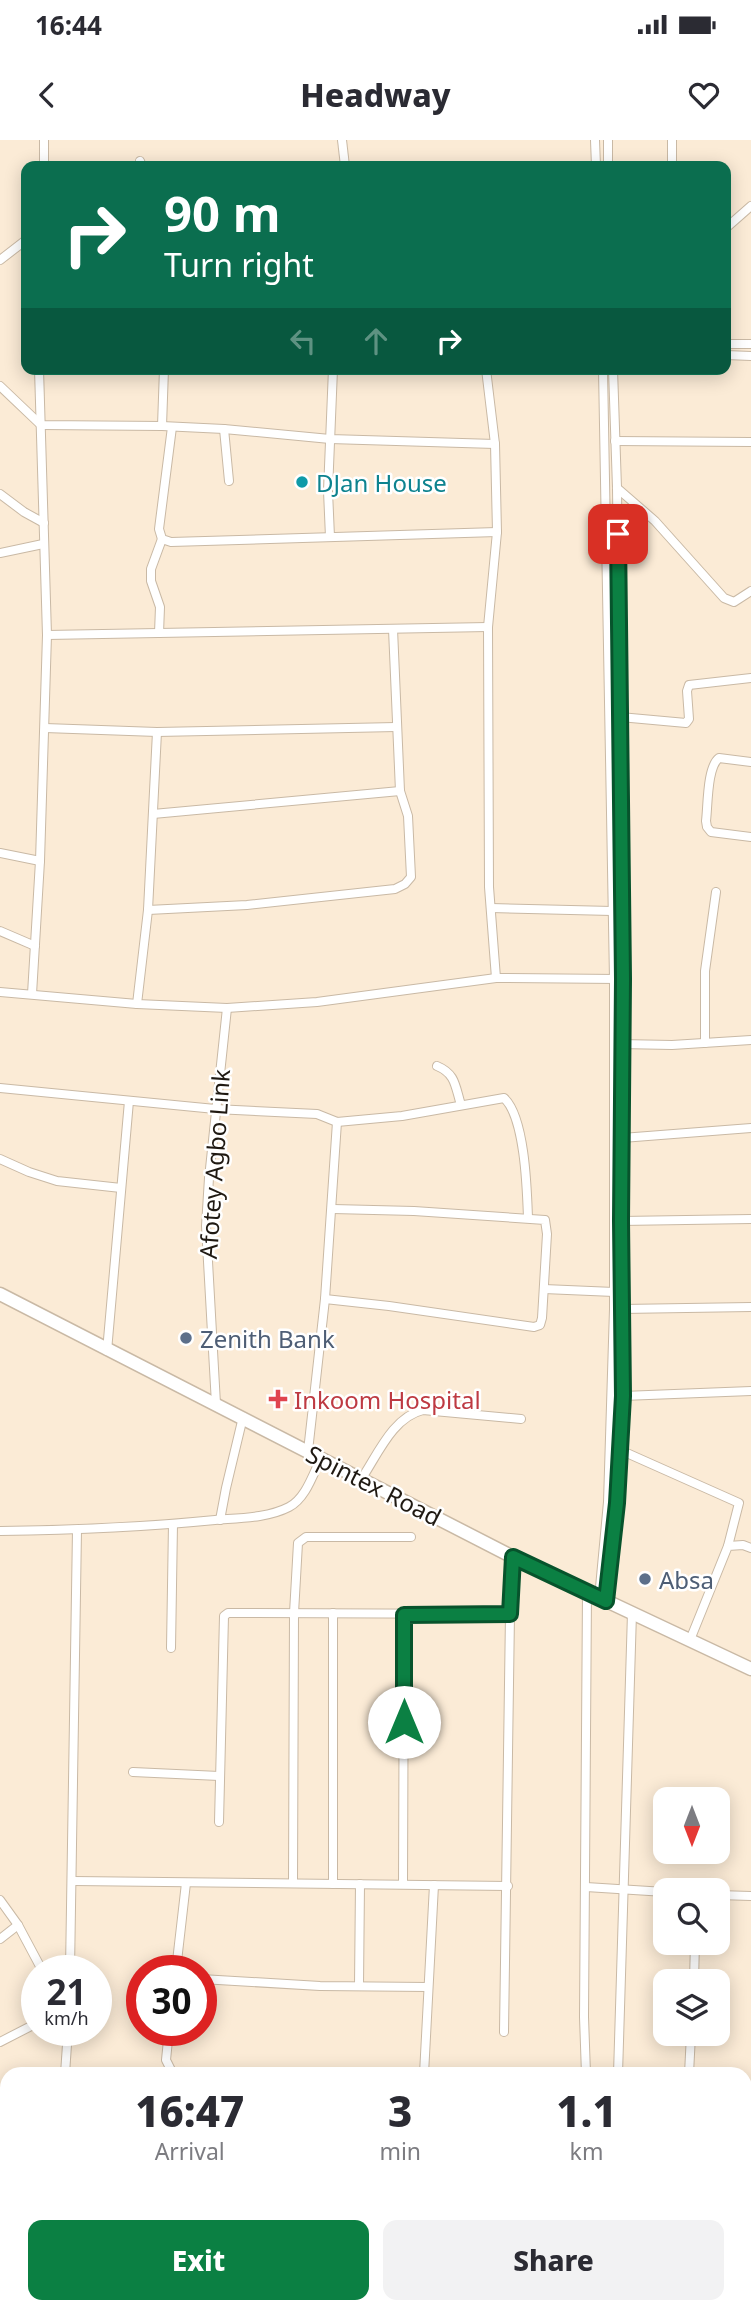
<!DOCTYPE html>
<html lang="en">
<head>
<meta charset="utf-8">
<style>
	body { margin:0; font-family:"Noto Sans",sans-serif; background:#f2f2f3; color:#2b2b33; height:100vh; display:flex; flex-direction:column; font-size:26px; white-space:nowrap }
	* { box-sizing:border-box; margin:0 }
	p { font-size:23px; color:#7c7c81 }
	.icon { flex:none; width:38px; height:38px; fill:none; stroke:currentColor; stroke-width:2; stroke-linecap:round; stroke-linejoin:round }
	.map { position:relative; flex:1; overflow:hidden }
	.panel { position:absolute; left:0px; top:1927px; width:752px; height:247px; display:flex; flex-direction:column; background:#fff; border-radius:21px 21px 0 0; box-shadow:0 4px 18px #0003 }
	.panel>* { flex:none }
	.banner { position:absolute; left:21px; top:21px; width:710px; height:214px; border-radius:14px; box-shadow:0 4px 18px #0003; background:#0b6e4f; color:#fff; overflow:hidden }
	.needle { width:46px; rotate:180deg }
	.buttons { position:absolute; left:653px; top:1647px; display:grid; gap:14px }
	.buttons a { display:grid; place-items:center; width:77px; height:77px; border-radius:14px; background:#fff; box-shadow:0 4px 18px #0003; font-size:35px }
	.speed { position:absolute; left:21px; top:1815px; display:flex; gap:14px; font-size:35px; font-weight:700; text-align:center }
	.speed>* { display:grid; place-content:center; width:91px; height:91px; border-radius:50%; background:#fff; box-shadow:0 4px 18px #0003; line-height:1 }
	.speed small { font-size:18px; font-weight:400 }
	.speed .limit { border:10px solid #d22; background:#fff; color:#111 }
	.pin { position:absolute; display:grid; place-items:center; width:60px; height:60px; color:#fff; margin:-30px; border-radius:14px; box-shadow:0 4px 10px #0006 }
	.me { position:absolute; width:77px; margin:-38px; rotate:0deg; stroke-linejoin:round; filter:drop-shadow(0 0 5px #0008) }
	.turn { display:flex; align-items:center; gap:24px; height:147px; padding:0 28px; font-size:32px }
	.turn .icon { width:91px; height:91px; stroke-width:2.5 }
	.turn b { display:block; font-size:49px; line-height:60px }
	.lanes { display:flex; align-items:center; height:66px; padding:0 28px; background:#0003; justify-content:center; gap:35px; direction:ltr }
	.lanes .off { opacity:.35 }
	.eta { display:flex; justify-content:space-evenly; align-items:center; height:119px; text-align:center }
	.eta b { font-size:42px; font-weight:800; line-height:49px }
	.button { display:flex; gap:14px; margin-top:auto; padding:14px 28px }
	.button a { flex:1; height:80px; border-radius:14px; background:#0b8043; color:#fff; font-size:28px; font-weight:800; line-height:80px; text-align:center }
	.button a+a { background:#f2f2f3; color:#2b2b33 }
	.status { display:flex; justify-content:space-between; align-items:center; height:49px; padding:0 35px; background:#fff; direction:ltr }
	.status svg { height:19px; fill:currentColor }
	header { display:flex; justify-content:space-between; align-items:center; height:91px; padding:0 28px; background:#fff; font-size:32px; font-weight:800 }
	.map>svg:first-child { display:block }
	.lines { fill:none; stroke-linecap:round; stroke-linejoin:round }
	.street-casing { stroke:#c9b9a5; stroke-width:10 }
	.secondary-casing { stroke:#c9b9a5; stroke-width:15 }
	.street { stroke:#fff; stroke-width:8 }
	.secondary { stroke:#fff; stroke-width:12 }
	.route-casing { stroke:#07532c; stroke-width:18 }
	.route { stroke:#0b8043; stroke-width:12 }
	.culture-dot { fill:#0f9aa8; stroke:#fff; stroke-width:2.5 }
	.service-dot { fill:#5c6f8a; stroke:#fff; stroke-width:2.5 }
	.health-dot { fill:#e0444e; stroke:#fff; stroke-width:2.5 }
	.labels { text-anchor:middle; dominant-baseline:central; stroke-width:5; stroke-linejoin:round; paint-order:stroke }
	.culture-label { font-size:24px; fill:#0d838f; stroke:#fff; text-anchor:start }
	.street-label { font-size:24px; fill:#1f1912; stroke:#fff }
	.service-label { font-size:24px; fill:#4e5e75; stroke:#fff; text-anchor:start }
	.health-label { font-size:24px; fill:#be3a42; stroke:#fff; text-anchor:start }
</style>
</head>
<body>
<div class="status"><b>16:44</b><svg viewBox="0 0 49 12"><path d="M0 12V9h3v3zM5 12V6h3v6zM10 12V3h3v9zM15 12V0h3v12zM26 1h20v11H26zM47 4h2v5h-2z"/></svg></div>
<header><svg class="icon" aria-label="back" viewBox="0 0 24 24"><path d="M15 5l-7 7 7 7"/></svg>Headway<svg class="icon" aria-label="heart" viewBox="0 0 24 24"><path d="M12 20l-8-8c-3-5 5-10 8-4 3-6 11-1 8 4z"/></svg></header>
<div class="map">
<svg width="751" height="2172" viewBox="0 0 751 2172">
	<rect width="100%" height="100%" fill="#fbebd6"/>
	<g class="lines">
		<g class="street-casing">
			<g id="street">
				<path d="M342,0l3,26"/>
				<path d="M595,0l1,26"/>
				<path d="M608,0v26"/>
				<path d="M140,21l2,5"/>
				<path d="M44,26v-26"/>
				<path d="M672,26v-26"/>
				<path d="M726,88l25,-22"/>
				<path d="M0,120l26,-20"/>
				<path d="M726,204h25"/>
				<path d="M726,215l25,1"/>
				<path d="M486,229l9,75 2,88 -9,95 1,260 7,91"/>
				<path d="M0,246l41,39 121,1 62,3 106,10 165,5"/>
				<path d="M162,286l2,-57"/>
				<path d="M172,287l-13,102 3,10 9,3 326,-10"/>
				<path d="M224,289l5,52"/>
				<path d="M615,301l135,1"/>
				<path d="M617,348l38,33 69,77 10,4 17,-11"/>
				<path d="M0,354l24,18 20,11"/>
				<path d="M330,397l-2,-46 5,-122"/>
				<path d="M0,413l43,-9"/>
				<path d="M159,493l1,-26 -9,-26v-12l11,-30"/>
				<path d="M47,495l441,-8"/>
				<path d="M620,577l66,6 3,-4 -2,-28 2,-6 62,-7"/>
				<path d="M45,588l112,4 239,-5"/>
				<path d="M751,622l-32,-4c-12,9 -11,47 -13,63l1,6 4,5 40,5"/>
				<path d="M153,674l247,-23"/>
				<path d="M0,713l40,8"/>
				<path d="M491,768l121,3"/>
				<path d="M148,770l99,-5 148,-16 10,-5 6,-7 -3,-61 -8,-25 -7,-162"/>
				<path d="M0,791l35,15"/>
				<path d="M0,852l137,12 90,4 90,-6 179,-24 122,1"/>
				<path d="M32,854l8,-133 7,-226 -8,-266"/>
				<path d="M137,864l11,-94 9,-178"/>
				<path d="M705,903v-72l11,-79"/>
				<path d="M620,904l52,1 79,-5"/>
				<path d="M437,926c19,8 18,20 24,39"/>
				<path d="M0,948l215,21 102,5 20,8 65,-6 102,-18c21,19 23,92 24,120"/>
				<path d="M622,998l129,-10"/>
				<path d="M0,1019l29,13 28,9 64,7"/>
				<path d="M621,1081l130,-2"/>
				<path d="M544,1149l70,3"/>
				<path d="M325,1159l64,7 145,21 6,-2 2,-7 5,-84 -2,-14 -131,-9 -81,-2"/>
				<path d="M622,1169l129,-2"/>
				<path d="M107,1211l22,-250"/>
				<path d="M623,1256l128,-5"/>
				<path d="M216,1264l-10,-178 3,-48 18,-170"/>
				<path d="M620,1310l119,53 -11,43"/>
				<path d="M308,1311l17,-152 12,-177"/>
				<path d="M362,1338c16,-24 31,-61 61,-68l98,9"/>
				<path d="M220,1380l6,-32 17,-71"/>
				<path d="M0,1391c72,-1 144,-4 215,-11 24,-2 53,-2 74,-13 17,-9 24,-33 32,-49"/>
				<path d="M599,1458l9,-96 6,-193v-330l-11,-610"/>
				<path d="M606,1461l10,-98 7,-107 -2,-175 2,-242 -6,-491 -4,-119"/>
				<path d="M690,1500l38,-94 15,-1 8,3"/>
				<path d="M171,1508l2,-124"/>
				<path d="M133,1632l86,4"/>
				<path d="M219,1682l5,-206 4,-3 282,1"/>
				<path d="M73,1741l435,5"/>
				<path d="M293,1743l1,-270 4,-70 8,-6h105"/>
				<path d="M333,1744v-271"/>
				<path d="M403,1744l1,-269"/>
				<path d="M586,1747l79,5"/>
				<path d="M718,1755l33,1"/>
				<path d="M0,1760l18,25 24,45"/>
				<path d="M0,1799l18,-14"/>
				<path d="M70,1830l7,-440"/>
				<path d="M176,1830l10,-87"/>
				<path d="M201,1839l119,7 108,1"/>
				<path d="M694,1841l1,-39"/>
				<path d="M359,1845l1,-101"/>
				<path d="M169,1890l-3,30 6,12 8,2"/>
				<path d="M504,1892l6,-418 3,-57"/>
				<path d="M0,1902l37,-19"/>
				<path d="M65,1934l3,-44"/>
				<path d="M424,1934l10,-189"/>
				<path d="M586,1934l-2,-57 3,-424"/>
				<path d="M618,1934l14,-461"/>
				<path d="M689,1934l2,-40"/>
				<path d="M0,1999l7,-3"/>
				<path d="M0,2162l7,-1"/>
				<path d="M81,2166l1,6"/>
				<path d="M182,2166v6"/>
				<path d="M408,2172v-6"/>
				<path d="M494,2172v-6"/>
				<path d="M587,2172v-6"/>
				<path d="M608,2172v-6"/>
				<path d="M689,2172v-6"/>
			</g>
		</g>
		<g class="secondary-casing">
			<path id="secondary" d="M0,1154l513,263 238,112"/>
		</g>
		<use href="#street" class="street"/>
		<use href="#secondary" class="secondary"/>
	</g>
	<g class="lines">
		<g class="route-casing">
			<path id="route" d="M404,1582v-107l106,-1 3,-57 93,44 11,-98 6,-107 -2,-175 2,-242 -5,-445"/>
		</g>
		<use href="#route" class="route"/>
	</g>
	<circle class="culture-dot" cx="302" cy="342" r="7"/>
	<g class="service-dot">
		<circle cx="186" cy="1198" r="7"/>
		<circle cx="645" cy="1439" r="7"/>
	</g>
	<path class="health-dot" d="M274.5 1248.5h7v7h7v7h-7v7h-7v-7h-7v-7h7z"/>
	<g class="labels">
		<g class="culture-label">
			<text x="316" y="342">DJan House</text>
		</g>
		<g class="street-label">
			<text transform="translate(214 1024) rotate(-86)">Afotey Agbo Link</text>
			<text transform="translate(374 1345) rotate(27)">Spintex Road</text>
		</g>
		<g class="service-label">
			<text x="200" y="1198">Zenith Bank</text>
			<text x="659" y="1439">Absa</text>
		</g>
		<g class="health-label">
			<text x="294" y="1259">Inkoom Hospital</text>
		</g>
	</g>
</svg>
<div class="buttons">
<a><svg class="needle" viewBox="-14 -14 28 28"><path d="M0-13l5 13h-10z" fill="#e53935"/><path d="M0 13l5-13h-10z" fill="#7c7c81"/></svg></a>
<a><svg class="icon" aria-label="search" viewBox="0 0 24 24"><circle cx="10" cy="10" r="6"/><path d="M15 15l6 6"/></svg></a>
<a><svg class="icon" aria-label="layers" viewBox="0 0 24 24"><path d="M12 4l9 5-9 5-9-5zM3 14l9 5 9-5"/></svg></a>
</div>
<div class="speed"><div>21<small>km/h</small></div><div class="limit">30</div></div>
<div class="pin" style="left:618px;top:394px;background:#d93025"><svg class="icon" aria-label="arrive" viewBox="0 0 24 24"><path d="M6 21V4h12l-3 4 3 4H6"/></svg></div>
<svg class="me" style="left:404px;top:1582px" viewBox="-20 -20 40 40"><circle r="19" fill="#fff"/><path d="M0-13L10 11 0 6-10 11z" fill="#0b8043"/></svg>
<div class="banner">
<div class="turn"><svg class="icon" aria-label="right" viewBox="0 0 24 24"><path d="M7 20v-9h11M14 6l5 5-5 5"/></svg><div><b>90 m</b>Turn right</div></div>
<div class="lanes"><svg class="icon off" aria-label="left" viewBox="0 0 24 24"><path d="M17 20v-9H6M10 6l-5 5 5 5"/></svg><svg class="icon off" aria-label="ahead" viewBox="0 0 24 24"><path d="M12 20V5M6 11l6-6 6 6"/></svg><svg class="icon" aria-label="right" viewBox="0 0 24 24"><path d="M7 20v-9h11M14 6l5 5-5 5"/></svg></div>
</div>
<section class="panel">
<div class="eta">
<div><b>16:47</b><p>Arrival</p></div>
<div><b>3</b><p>min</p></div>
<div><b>1.1</b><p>km</p></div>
</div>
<div class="button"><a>Exit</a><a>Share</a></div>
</section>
</div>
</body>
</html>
